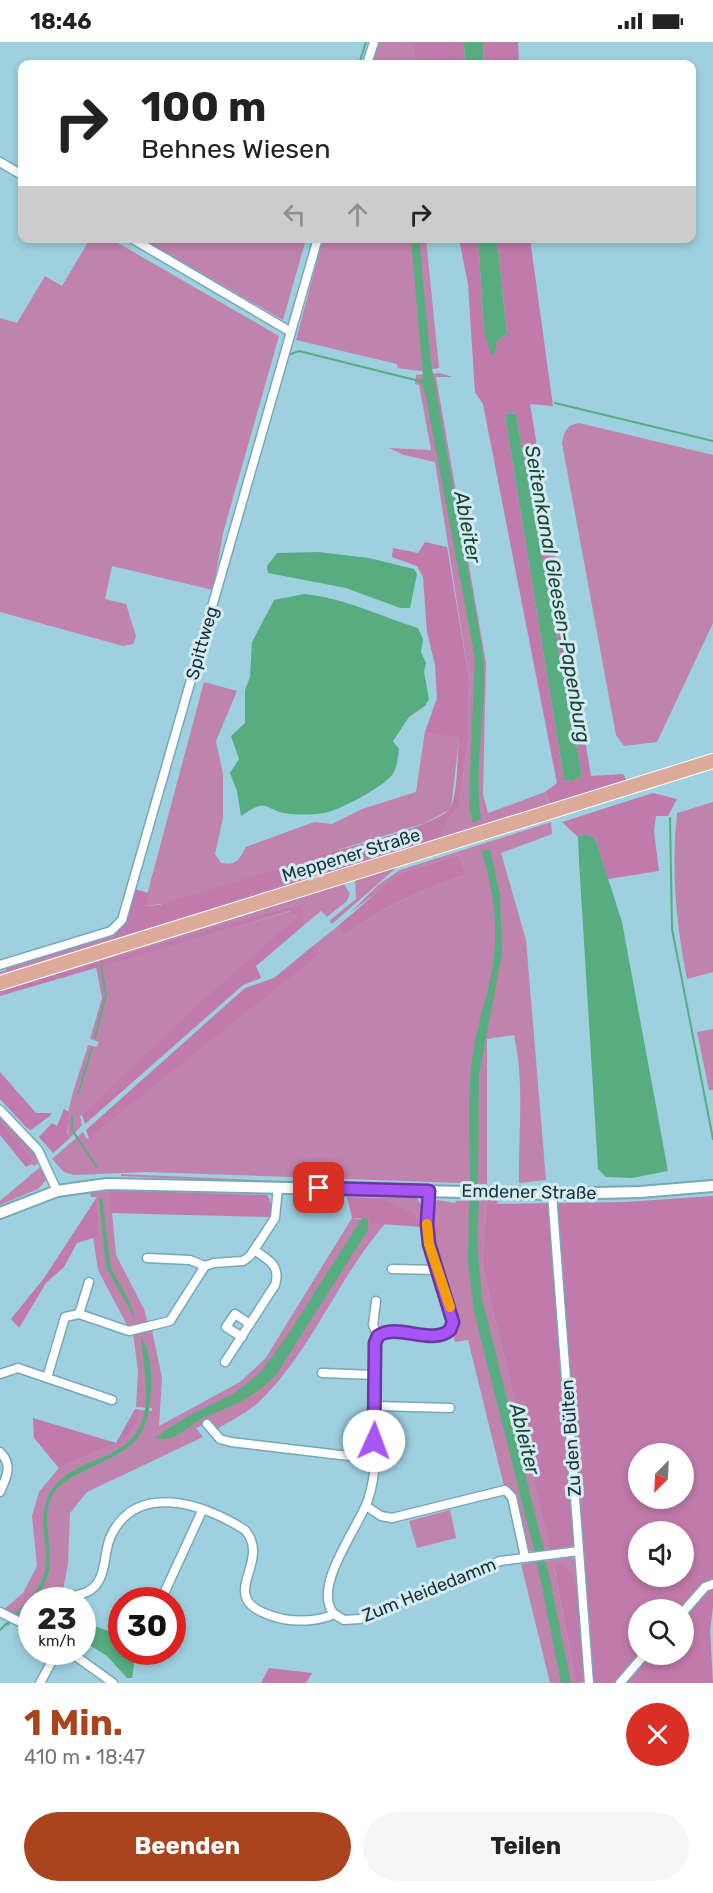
<!DOCTYPE html>
<html lang="de">
<head>
<meta charset="utf-8">
<style>
	body { margin:0; font-family:Rubik,sans-serif; background:#f6f6f6; color:#222; height:100vh; display:flex; flex-direction:column; font-size:22px; white-space:nowrap }
	* { box-sizing:border-box; margin:0 }
	p { font-size:20px; color:#767676 }
	.icon { flex:none; width:33px; height:33px; fill:none; stroke:currentColor; stroke-width:2; stroke-linecap:round; stroke-linejoin:round }
	.map { position:relative; height:1641px; overflow:hidden }
	.sheet { display:flex; flex-direction:column; background:#fff; flex:1 }
	.sheet>* { flex:none }
	.guide { position:absolute; left:18px; top:18px; width:678px; height:183px; border-radius:12px; box-shadow:0 3px 9px #0003; background:#fff; color:#222; overflow:hidden }
	.needle { width:39px; rotate:204deg }
	.controls { position:absolute; left:628px; top:1401px; display:grid; gap:12px }
	.controls a { display:grid; place-items:center; width:66px; height:66px; border-radius:50%; background:#fff; box-shadow:0 3px 9px #0003; font-size:30px }
	.speed { position:absolute; left:18px; top:1545px; display:flex; gap:12px; font-size:30px; font-weight:700; text-align:center }
	.speed>* { display:grid; place-content:center; width:78px; height:78px; border-radius:50%; background:#fff; box-shadow:0 3px 9px #0003; line-height:1 }
	.speed small { font-size:15px; font-weight:400 }
	.speed .limit { border:9px solid #d22; background:#fff; color:#111 }
	.pin { position:absolute; display:grid; place-items:center; width:51px; height:51px; color:#fff; margin:-26px; border-radius:12px; box-shadow:0 3px 9px #0006 }
	.me { position:absolute; width:66px; margin:-33px; rotate:2deg; stroke-linejoin:round; filter:drop-shadow(0 0 4px #0008) }
	.turn { display:flex; align-items:center; gap:21px; height:126px; padding:0 24px; font-size:27px }
	.turn .icon { width:78px; height:78px; stroke-width:2.5 }
	.turn b { display:block; font-size:42px; line-height:51px }
	.lanes { display:flex; align-items:center; height:57px; padding:0 24px; background:#0003; justify-content:center; gap:30px; direction:ltr }
	.lanes .off { opacity:.35 }
	.round { display:grid; place-items:center; flex:none; width:63px; height:63px; border-radius:32px; background:#f6f6f6 }
	.overview { display:flex; align-items:center; justify-content:space-between; height:102px; padding:0 24px }
	h1 { font-size:36px; font-weight:700; line-height:45px; color:#aa441e }
	.primary-button { display:flex; gap:12px; margin-top:auto; padding:12px 24px }
	.primary-button a { flex:1; height:69px; border-radius:36px; background:#aa441e; color:#fff; font-size:24px; font-weight:700; line-height:69px; text-align:center }
	.primary-button a+a { background:#f6f6f6; color:#222 }
	.status { display:flex; justify-content:space-between; align-items:center; height:42px; padding:0 30px; background:#fff; direction:ltr }
	.status svg { height:16px; fill:currentColor }
	.map>svg:first-child { display:block }
	.green { fill:#c083ad }
	.forest { fill:#c07aab; fill-rule:evenodd }
	.water { fill:#57ad80 }
	.lines { fill:none; stroke-linecap:round; stroke-linejoin:round }
	.stream { stroke:#57ad80; stroke-width:2 }
	.minor-casing { stroke:#77a8b7; stroke-width:11 }
	.tertiary-casing { stroke:#77a8b7; stroke-width:14 }
	.primary-casing { stroke:#fff; stroke-width:16 }
	.minor { stroke:#fff; stroke-width:8 }
	.tertiary { stroke:#fff; stroke-width:10 }
	.primary { stroke:#dcaa99; stroke-width:14 }
	.route-casing { stroke:#6d37a1; stroke-width:15 }
	.route { stroke:#a855f7; stroke-width:10 }
	.slow { stroke:#f59e0b; stroke-width:10 }
	.labels { text-anchor:middle; dominant-baseline:central; stroke-width:6; stroke-linejoin:round; paint-order:stroke }
	.street-label { font-size:18px; fill:#1c3036; stroke:#d3ecf4 }
	.water-label { font-size:20px; font-style:italic; fill:#1e4330; stroke:#d3ecf4 }
</style>
</head>
<body>
<div class="status"><b>18:46</b><svg viewBox="0 0 49 12"><path d="M0 12V9h3v3zM5 12V6h3v6zM10 12V3h3v9zM15 12V0h3v12zM26 1h20v11H26zM47 4h2v5h-2z"/></svg></div>
<div class="map">
<svg width="713" height="1641" viewBox="0 0 713 1641">
	<rect width="100%" height="100%" fill="#9ed0df"/>
	<g class="green">
		<path d="M376,0h36l4,22h-46z"/>
		<path d="M90,197h21l168,97 -56,197 -10,57 -101,-24 -7,33 21,5 10,32 -3,8 -10,2 -123,-34v-294l17,5 28,-47 17,10z"/>
		<path d="M142,197h164l-23,81z"/>
		<path d="M323,197h103l13,129 -18,3 -23,-3 -1,-4 -101,-24z"/>
		<path d="M440,331l12,4h-16l50,286 -3,131 5,19 57,-21 6,16 -551,169v-5l6,-2 -1,-4 107,-32 3,5 77,-26 90,-45c-44,14 -92,35 -138,38l60,-224 33,9 -21,50 7,33v44l-8,36 6,9c15,3 18,-3 25,-16l68,-25 18,2 30,-15 54,-17 9,-61 34,7 -8,71 -26,14 -87,27 72,-1 33,-14 6,-17 10,-10 9,-68 1,-61 -34,-217 -31,-7 -15,-7 42,2 -12,-65 -4,-1 1,-9z"/>
		<path d="M579,381l134,32v168l-56,119 -33,4 -8,-11 -54,-292c2,-12 5,-18 17,-20z"/>
		<path d="M713,760v170l-26,7c-11,-54 -16,-110 -10,-166z"/>
		<path d="M555,774l-158,51 -65,57 -3,-3 27,-22 -1,-21z"/>
		<path d="M551,780l1,12 -51,19 25,87 20,240 -27,3c-1,-50 6,-98 -5,-148l-27,4v145l-341,-12 -72,3 -10,-3 -12,-13 31,-27 4,7 235,-186 -8,-8 24,-19 6,10c36,-28 79,-47 122,-61l-7,-20 -55,17 -53,40 27,-27 22,-15z"/>
		<path d="M343,840l7,12 -3,7 -20,16 -6,-6 -18,15v-23l-72,19 -231,69v-3z"/>
		<path d="M291,869l6,8 -81,68 -124,120 -12,9 2,9 -12,13c-10,-20 12,-70 18,-93l9,2 2,-5 -9,-3 12,-41 -6,-31z"/>
		<path d="M713,987v61h-4l-12,-58z"/>
		<path d="M0,1073l37,42 2,5 -5,4 -2,-2 -6,3 7,-7 -33,-38z"/>
		<path d="M40,1125l6,13 -8,9 -38,16v-4z"/>
		<path d="M121,1132l179,8v2l-179,-8z"/>
		<path d="M110,1148l6,65 28,54 4,15 -21,1 -29,-55 -5,-33 6,-1 -2,-39h-6l-1,-5z"/>
		<path d="M380,1156h37l5,9 -1,20 -6,-14z"/>
		<path d="M437,1158l18,3 1,-2 42,-1 -1,4h-10l-5,60 68,286 -17,2 -5,-2 -12,-55 -5,-6 -7,-3 -36,-146 -13,2 -2,-7 6,-13c-7,-29 -40,-96 -22,-122z"/>
		<path d="M352,1176l33,6c-48,55 -73,127 -126,178 -12,11 -29,19 -43,28l-5,-9 -15,7 7,9 -116,55 -17,21 -2,51 -6,31 -6,5h-24l-1,15 -9,4 -19,-9 20,-17 14,-27 -5,-50 7,-24 20,-24 57,-25 5,2 16,-21 4,-14 11,1v-3l-16,-1 2,-36 -5,-38 19,-3 10,48 -3,48 81,-44 25,-23z"/>
		<path d="M450,1468l6,28 -39,10 -8,-27z"/>
		<path d="M572,1515l5,6 2,31 -25,-27 22,116h-26l-29,-119z"/>
	</g>
	<g class="forest">
		<path d="M412,0h52l1,22h-49z"/>
		<path d="M483,0h35l1,22h-35z"/>
		<path d="M459,197h19l6,92 10,23 3,-14 10,-6 -10,-95h33l23,167 -23,-2 61,372 32,-2 4,7 -77,23 -5,-12 12,-9 -74,-379 -8,-12 -7,-108zM509,371l7,1 66,362 -10,5 -8,-1 -59,-365z"/>
		<path d="M425,500l22,5 22,132 -1,61 -9,68 -10,10 -6,17 -33,14 -81,23 -11,-16c23,-7 126,-32 133,-49 7,-16 6,-51 8,-69l-34,-6 12,-34 -2,-33 -8,-33 -4,-55 -6,-11 -25,-9 1,-9 25,5z"/>
		<path d="M653,751l24,6 -9,17h-12l-2,15 5,40 -51,8 -13,-41 -11,-4 -6,3 -16,-15z"/>
		<path d="M459,813l7,20c-43,14 -86,33 -122,61l-6,-10 52,-45 14,-9z"/>
		<path d="M282,826l7,14 -174,57 -3,-5 23,-45 13,4 -3,13 14,-1z"/>
		<path d="M303,861v23l-47,40 5,12 -18,7 -158,139 -3,-9 134,-128 81,-69 -7,-7 -290,85v-5l231,-69z"/>
		<path d="M314,903l8,8 -233,185 -3,-8 159,-142 29,-10z"/>
		<path d="M0,1030l36,41h16l-1,2 -20,15 -4,-2 -27,-29z"/>
		<path d="M64,1067l5,3 -2,20 3,6 -17,15 -14,-16 13,-14 5,3z"/>
		<path d="M0,1079l33,39 -7,7 -26,-32z"/>
		<path d="M110,1148l157,5c5,6 5,15 2,22l-158,-4z"/>
		<path d="M713,1154v411l-3,23 3,53h-123l-9,-138 -31,5 -68,-286 5,-60 138,-2zM639,1412h45v44h-45zM639,1490h45v44h-45zM639,1568h45v44h-45z"/>
		<path d="M97,1155l2,39 -22,7 -13,24 -18,16 -27,45 -8,-9 33,-41z"/>
		<path d="M347,1155l34,1 34,15 6,14 -52,-4 -1,-4 -16,-1z"/>
		<path d="M135,1367l6,1 -4,14 -16,21 -5,-2 -57,25 -25,-30 -1,-20 83,25z"/>
		<path d="M561,1522c26,9 22,93 24,118l-9,1 -22,-117z"/>
		<path d="M269,1626l43,5 -6,10h-45z"/>
	</g>
	<g class="water">
		<path d="M464,0h19l1,22h-19z"/>
		<path d="M411,197h8l12,124 52,290c5,55 -10,110 -2,166l-8,4 -4,-14 1,-40 5,-111 -50,-266 -4,-9 -5,-2 7,-2v-3z"/>
		<path d="M478,197h19l10,95 -10,6 -2,14h-4l-7,-23z"/>
		<path d="M509,371l7,1 66,362 -10,5 -8,-1 -59,-365z"/>
		<path d="M318,510l51,6 45,11 3,5 -7,34h-10l-54,-20 -78,-15 -1,-7 10,-13z"/>
		<path d="M304,552c40,4 76,22 114,34l5,11 -2,13 5,11 -2,9 5,27 -4,7 -16,11 -16,24 6,8c-1,8 -2,20 -7,26 -9,12 -49,33 -64,37 -10,3 -26,3 -37,2 -26,-1 -21,-19 -50,2l-4,-25 -7,-18 9,-14 -8,-23 14,-13v-33l5,-13 2,-35 22,-42z"/>
		<path d="M584,792l11,4 27,84 46,249 -36,7 -26,-1 -8,-8 -19,-308 -1,-24z"/>
		<path d="M490,807l10,45 2,59 -23,122 -1,109h-8c0,-45 -4,-93 4,-137 4,-24 12,-47 17,-71 8,-40 4,-85 -9,-122v-3z"/>
		<path d="M102,1155l9,71 19,35 6,18 -30,-54 -7,-68z"/>
		<path d="M469,1159h10l-2,40 5,57 62,252 -9,2 -2,-6 -59,-234 -6,-49z"/>
		<path d="M362,1176l6,1v11l-92,145c-24,25 -44,30 -73,43 -16,8 -26,24 -46,21v-3l31,-20 45,-22 27,-21 25,-34z"/>
		<path d="M141,1294c9,13 11,37 10,53 -2,59 -26,61 -71,84 -11,6 -22,11 -28,23 -13,26 5,55 -5,82 -7,20 -25,33 -39,48l-3,-2c14,-15 33,-30 39,-50 7,-26 -8,-52 4,-77 21,-46 88,-29 97,-88 4,-26 -3,-48 -4,-73z"/>
		<path d="M545,1519l4,13 22,109h-10l-1,-5 -23,-116z"/>
		<path d="M82,1580l39,13 1,17h14l-4,26h-5l-20,-22 -24,-15z"/>
	</g>
	<g class="lines">
		<g class="stream">
			<path d="M359,22l7,-22"/>
			<path d="M291,312l8,-3 120,30"/>
			<path d="M555,361l158,38"/>
			<path d="M670,776l2,111 41,210"/>
			<path d="M95,996l11,-43 -5,-29"/>
			<path d="M78,1052l14,-46"/>
			<path d="M72,1073v15l25,37"/>
			<path d="M0,1588l7,-7"/>
		</g>
		<g class="minor-casing">
			<g id="minor">
				<path d="M367,22l7,-22"/>
				<path d="M0,120l22,13"/>
				<path d="M131,196l160,94"/>
				<path d="M0,923l111,-34 11,-11 196,-682"/>
				<path d="M0,1068l38,40 19,41"/>
				<path d="M552,1152l37,489"/>
				<path d="M147,1216l43,2 15,6"/>
				<path d="M392,1227l46,1"/>
				<path d="M376,1259l-3,24 5,11"/>
				<path d="M79,1272l10,-32"/>
				<path d="M242,1295l-16,-10 9,-13 15,10"/>
				<path d="M225,1320l50,-77c6,-19 -6,-25 -21,-35"/>
				<path d="M322,1331l53,2"/>
				<path d="M0,1332l18,-6 94,32"/>
				<path d="M47,1336l18,-61 14,-3 50,17 41,-10 35,-55 9,-3 29,-2 7,-5 25,-38 3,-31"/>
				<path d="M376,1364l74,2"/>
				<path d="M207,1382l13,15 11,3 143,17"/>
				<path d="M0,1410c13,13 7,24 0,40"/>
				<path d="M366,1464l15,10 11,2 113,-28 7,7 13,60"/>
				<path d="M63,1558c11,-6 23,-4 32,-14 11,-12 9,-33 15,-48 25,-58 95,-34 135,-8 30,35 -39,71 38,89 16,3 37,2 51,-5l10,6 16,-1 140,-58 79,-10"/>
				<path d="M161,1558l41,-89"/>
				<path d="M684,1569l21,-24 8,-3"/>
				<path d="M0,1570l32,16"/>
				<path d="M334,1572c-23,-27 25,-87 34,-114 17,-51 -1,-108 8,-161l6,-6 5,-1 52,3 11,-5 3,-8 -23,-78 -3,-20 2,-33"/>
				<path d="M70,1610l43,31"/>
				<path d="M40,1641l17,-31"/>
				<path d="M620,1641l25,-29"/>
			</g>
		</g>
		<g class="tertiary-casing">
			<path id="tertiary" d="M0,1171l57,-22 50,-7 445,10 88,-2 73,-6"/>
		</g>
		<g class="primary-casing">
			<path id="primary" d="M0,941l713,-222"/>
		</g>
		<use href="#minor" class="minor"/>
		<use href="#tertiary" class="tertiary"/>
		<use href="#primary" class="primary"/>
	</g>
	<g class="lines">
		<g class="route-casing">
			<path id="route" d="M319,1146l110,3 -2,33 2,20 24,78 -3,8c-19,16 -53,-8 -72,6l-3,7 -1,98"/>
		</g>
		<use href="#route" class="route"/>
		<path class="slow" d="M427,1182l2,20 21,63"/>
	</g>
	<g class="labels">
		<g class="street-label">
			<text transform="translate(202 601) rotate(-74)">Spittweg</text>
			<text transform="translate(351 813) rotate(-17)">Meppener Straße</text>
			<text transform="translate(529 1150) rotate(1)">Emdener Straße</text>
			<text transform="translate(571 1396) rotate(-94)">Zu den Bülten</text>
			<text transform="translate(429 1548) rotate(-22)">Zum Heidedamm</text>
		</g>
		<g class="water-label">
			<text transform="translate(468 485) rotate(79)">Ableiter</text>
			<text transform="translate(558 552) rotate(80)">Seitenkanal Gleesen-Papenburg</text>
			<text transform="translate(525 1397) rotate(76)">Ableiter</text>
		</g>
	</g>
</svg>
<div class="controls">
<a><svg class="needle" viewBox="-14 -14 28 28"><path d="M0-13l5 13h-10z" fill="#e53935"/><path d="M0 13l5-13h-10z" fill="#767676"/></svg></a>
<a><svg class="icon" aria-label="sound" viewBox="0 0 24 24"><path d="M4 9h4l5-4v14l-5-4H4zM17 9q2 3 0 6"/></svg></a>
<a><svg class="icon" aria-label="search" viewBox="0 0 24 24"><circle cx="10" cy="10" r="6"/><path d="M15 15l6 6"/></svg></a>
</div>
<div class="speed"><div>23<small>km/h</small></div><div class="limit">30</div></div>
<div class="pin" style="left:319px;top:1146px;background:#d93025"><svg class="icon" aria-label="arrive" viewBox="0 0 24 24"><path d="M6 21V4h12l-3 4 3 4H6"/></svg></div>
<svg class="me" style="left:374px;top:1399px" viewBox="-20 -20 40 40"><circle r="19" fill="#fff"/><path d="M0-13L10 11 0 6-10 11z" fill="#a855f7"/></svg>
<div class="guide">
<div class="turn"><svg class="icon" aria-label="right" viewBox="0 0 24 24"><path d="M7 20v-9h11M14 6l5 5-5 5"/></svg><div><b>100 m</b>Behnes Wiesen</div></div>
<div class="lanes"><svg class="icon off" aria-label="left" viewBox="0 0 24 24"><path d="M17 20v-9H6M10 6l-5 5 5 5"/></svg><svg class="icon off" aria-label="ahead" viewBox="0 0 24 24"><path d="M12 20V5M6 11l6-6 6 6"/></svg><svg class="icon" aria-label="right" viewBox="0 0 24 24"><path d="M7 20v-9h11M14 6l5 5-5 5"/></svg></div>
</div>
</div>
<section class="sheet">
<div class="overview"><div><h1>1 Min.</h1><p>410 m · 18:47</p></div><a class="round" style="background:#d93025;color:#fff"><svg class="icon" aria-label="close" viewBox="0 0 24 24"><path d="M6 6l12 12M18 6L6 18"/></svg></a></div>
<div class="primary-button"><a>Beenden</a><a>Teilen</a></div>
</section>
</body>
</html>
